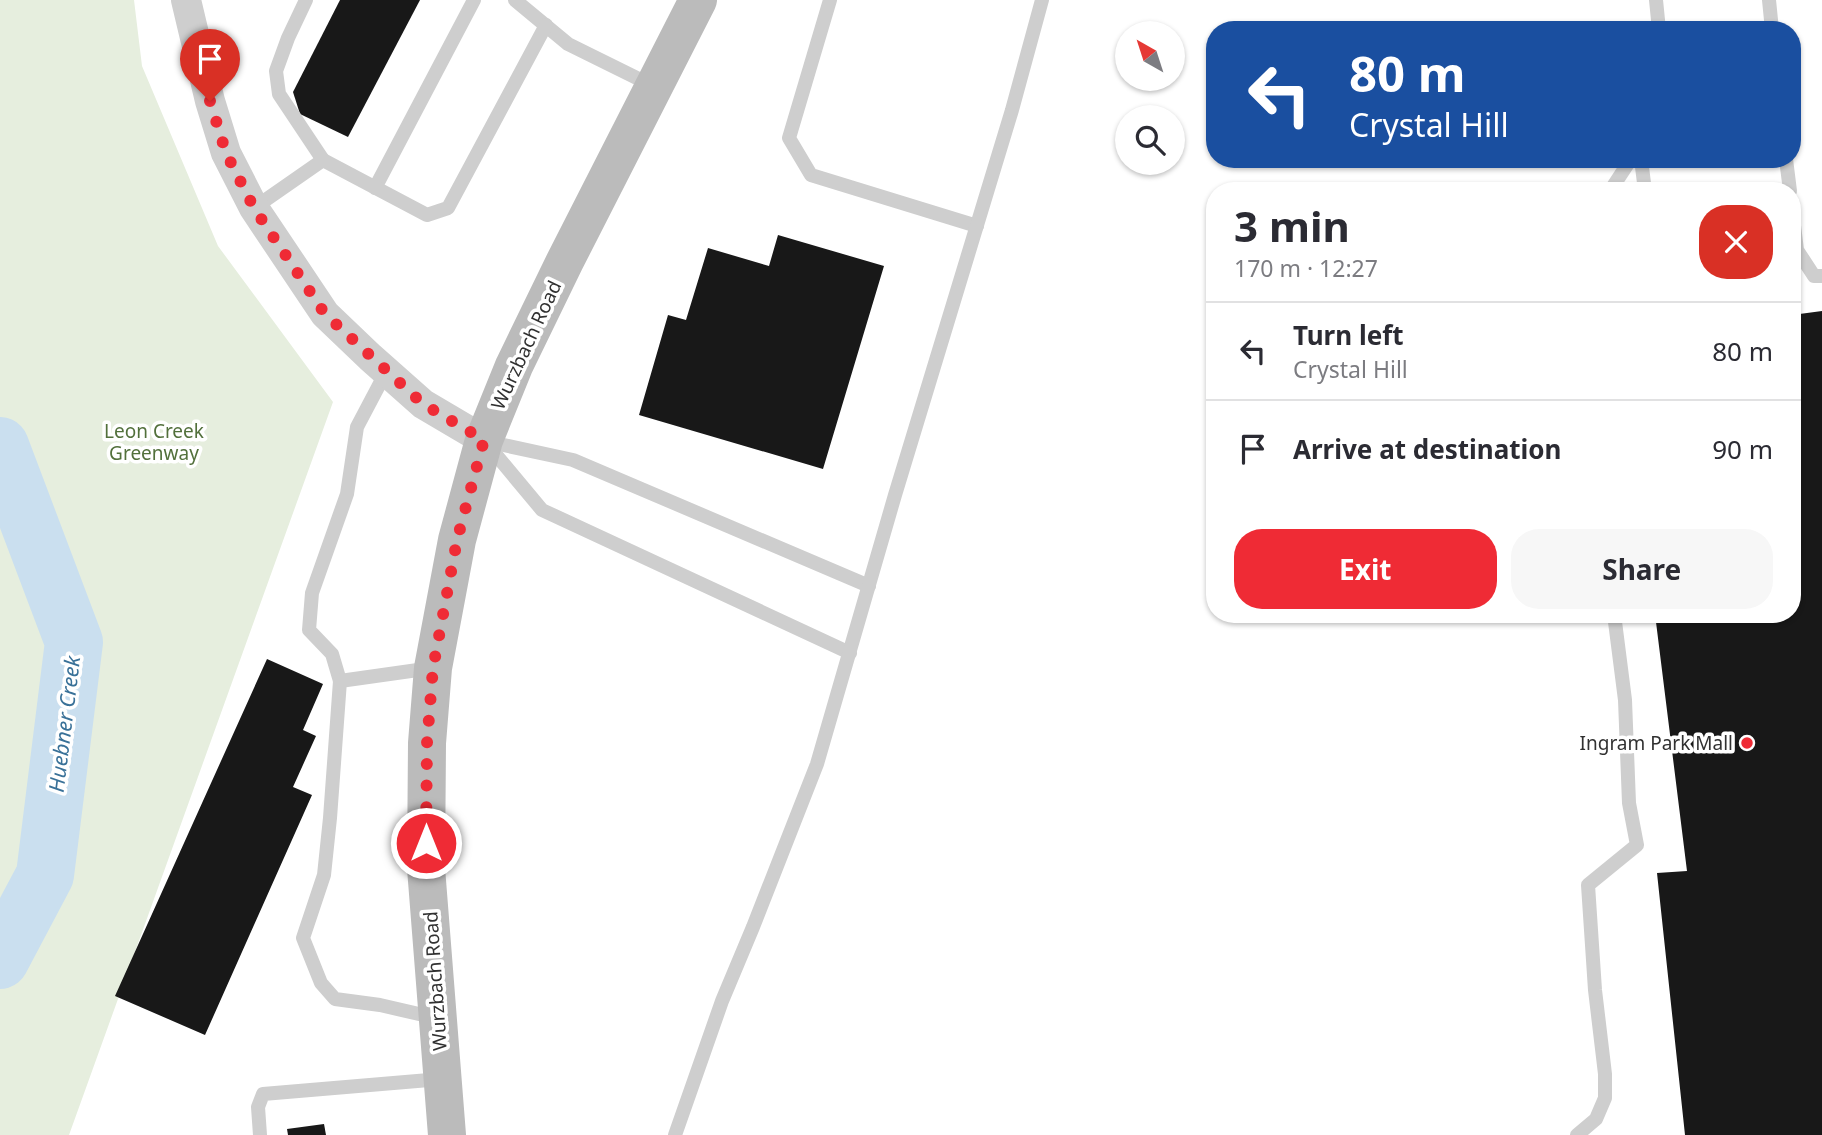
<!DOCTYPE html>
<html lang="en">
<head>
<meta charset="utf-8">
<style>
	body { margin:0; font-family:"Noto Sans",sans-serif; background:#f7f7f7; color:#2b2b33; height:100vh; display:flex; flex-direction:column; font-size:26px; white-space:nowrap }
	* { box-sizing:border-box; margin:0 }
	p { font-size:23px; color:#7c7c81 }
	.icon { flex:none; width:38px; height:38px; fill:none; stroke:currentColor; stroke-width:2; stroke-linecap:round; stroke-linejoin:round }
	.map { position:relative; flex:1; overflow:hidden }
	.sheet { position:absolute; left:1206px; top:182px; width:595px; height:441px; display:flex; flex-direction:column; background:#fff; border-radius:28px; box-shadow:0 2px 5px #0004 }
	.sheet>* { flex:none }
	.top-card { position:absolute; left:1206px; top:21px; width:595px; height:147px; border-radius:28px; box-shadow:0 2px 5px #0004; background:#1a4fa0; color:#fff; overflow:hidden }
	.needle { width:46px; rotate:321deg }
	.controls { position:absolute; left:1115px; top:21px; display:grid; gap:14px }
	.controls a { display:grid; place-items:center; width:70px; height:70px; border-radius:50%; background:#fff; box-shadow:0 2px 5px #0004; font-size:35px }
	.pin { position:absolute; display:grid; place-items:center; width:60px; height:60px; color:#fff; margin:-72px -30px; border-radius:50% 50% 50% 0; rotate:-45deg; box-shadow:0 0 7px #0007 }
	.pin .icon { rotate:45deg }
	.me { position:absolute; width:77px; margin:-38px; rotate:0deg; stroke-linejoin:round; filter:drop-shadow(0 0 5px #0008) }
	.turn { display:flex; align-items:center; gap:24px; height:147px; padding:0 28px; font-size:32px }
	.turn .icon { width:91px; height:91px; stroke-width:2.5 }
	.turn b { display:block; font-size:49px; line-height:60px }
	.round { display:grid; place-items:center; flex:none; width:74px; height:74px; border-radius:28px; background:#f7f7f7 }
	.overview { display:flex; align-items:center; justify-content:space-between; height:119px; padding:0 28px }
	h1 { font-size:42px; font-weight:700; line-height:52px }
	.action { display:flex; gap:14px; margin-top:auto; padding:14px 28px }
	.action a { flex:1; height:80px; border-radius:28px; background:#ef2b35; color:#fff; font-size:28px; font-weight:700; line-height:80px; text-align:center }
	.action a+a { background:#f7f7f7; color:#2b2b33 }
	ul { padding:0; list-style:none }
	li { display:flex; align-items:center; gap:21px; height:98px; padding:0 28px; border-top:2px solid #e1e1e2 }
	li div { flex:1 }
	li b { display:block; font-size:26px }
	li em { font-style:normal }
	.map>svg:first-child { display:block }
	.green { fill:#e6eede }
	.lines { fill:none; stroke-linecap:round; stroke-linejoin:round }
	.river { stroke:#cadfef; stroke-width:58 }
	.building { fill:#181818 }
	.service { stroke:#cecece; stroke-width:14 }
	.minor { stroke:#cecece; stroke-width:30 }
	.secondary { stroke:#bbb; stroke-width:38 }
	.route { stroke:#ef2b35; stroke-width:12; stroke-dasharray:0 21.6 }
	.poi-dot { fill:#ef2b35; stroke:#fff; stroke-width:2.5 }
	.labels { text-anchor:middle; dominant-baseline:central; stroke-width:7; stroke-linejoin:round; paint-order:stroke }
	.street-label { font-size:19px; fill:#313131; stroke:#fff }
	.park-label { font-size:19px; fill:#52703b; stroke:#fff }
	.poi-label { font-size:19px; fill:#313131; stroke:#fff; text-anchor:end }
	.water-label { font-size:21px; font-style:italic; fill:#397198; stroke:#fff }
</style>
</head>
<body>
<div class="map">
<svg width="1822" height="1135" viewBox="0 0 1822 1135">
	<rect width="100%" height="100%" fill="#fff"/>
	<path class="green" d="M0,0h134l8,66 76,180 115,156 -264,733h-69z"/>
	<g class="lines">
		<path class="river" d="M0,446l74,196 -29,233 -45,85"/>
	</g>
	<g class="building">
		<path d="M340,0h80l-72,137 -48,-23 -7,-22z"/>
		<path d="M778,235l106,31 -61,203 -184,-54 29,-100 18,5 22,-72 61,18z"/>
		<path d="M1822,311v824h-137l-28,-262 30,-2 -32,-257h137v-299z"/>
		<path d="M267,659l56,25 -20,46 13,6 -23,51 19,8 -107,240 -90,-39z"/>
		<path d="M324,1124l2,11h-38l-1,-6z"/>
	</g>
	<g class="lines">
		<g class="service">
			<path d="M306,0l-18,38 -12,33 3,23 44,66"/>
			<path d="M515,0l53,44 85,42"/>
			<path d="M830,0l-41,138 22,37 166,51"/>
			<path d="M1656,0l3,30"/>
			<path d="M1769,0l3,30"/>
			<path d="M1641,159l4,32"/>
			<path d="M1786,159l4,32"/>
			<path d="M375,188l99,-188"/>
			<path d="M1610,191l21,-32"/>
			<path d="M254,208l69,-48 104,55 21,-7 98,-183"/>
			<path d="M1792,209l5,41 17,26h8"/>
			<path d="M485,441l88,19 296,126"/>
			<path d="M487,444l55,66 308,143"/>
			<path d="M340,681l-8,-27 -23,-24 3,-37 35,-99 10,-67 29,-55"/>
			<path d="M419,1014l-39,-9 -45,-6 -14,-16 -18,-45 21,-63 6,-57 10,-137 92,-13"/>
			<path d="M260,1135l-2,-28 5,-13 178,-15"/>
			<path d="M675,1135l47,-134 31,-74 64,-163 78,-269 117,-385 30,-110"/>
			<path d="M1577,1135l19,-16 9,-21v-24l-10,-84 -7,-105 49,-40 -8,-42 -4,-103 -11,-86"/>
		</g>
		<path class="minor" d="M186,0l24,101 16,52 28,55 71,106 45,43 53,47 61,36"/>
		<path class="secondary" d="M447,1135l-21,-267 1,-125 6,-75 24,-128 27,-100 30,-74 51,-105 133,-261"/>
	</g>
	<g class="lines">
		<path class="route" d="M210,101l16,52 28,55 71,106 98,90 61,36 -27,100 -24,128 -6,75 -1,100"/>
	</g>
	<circle class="poi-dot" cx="1747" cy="743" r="7"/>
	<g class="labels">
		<g class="street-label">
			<text transform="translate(526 345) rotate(-65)">Wurzbach Road</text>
			<text transform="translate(435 981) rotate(-94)">Wurzbach Road</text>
		</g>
		<g class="park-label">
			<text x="154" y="431">Leon Creek<tspan x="154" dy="22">Greenway</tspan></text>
		</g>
		<g class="poi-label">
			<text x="1733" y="743">Ingram Park Mall</text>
		</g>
		<g class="water-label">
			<text transform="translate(64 724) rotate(-83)">Huebner Creek</text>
		</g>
	</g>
</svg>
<div class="controls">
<a><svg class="needle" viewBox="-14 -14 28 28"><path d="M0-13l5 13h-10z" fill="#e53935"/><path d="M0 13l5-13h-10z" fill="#7c7c81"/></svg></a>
<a><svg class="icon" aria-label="search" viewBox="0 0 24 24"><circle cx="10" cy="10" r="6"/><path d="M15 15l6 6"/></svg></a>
</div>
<div class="pin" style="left:210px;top:101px;background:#d93025"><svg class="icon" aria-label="arrive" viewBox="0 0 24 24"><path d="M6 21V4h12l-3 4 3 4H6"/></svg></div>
<svg class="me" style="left:426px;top:843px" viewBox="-20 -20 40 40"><circle r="17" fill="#ef2b35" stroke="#fff" stroke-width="3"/><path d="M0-11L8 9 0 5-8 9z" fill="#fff"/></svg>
<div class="top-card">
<div class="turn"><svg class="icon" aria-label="left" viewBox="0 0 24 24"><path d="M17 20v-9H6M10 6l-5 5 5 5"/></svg><div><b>80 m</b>Crystal Hill</div></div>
</div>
<section class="sheet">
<div class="overview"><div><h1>3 min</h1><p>170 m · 12:27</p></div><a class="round" style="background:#d93025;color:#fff"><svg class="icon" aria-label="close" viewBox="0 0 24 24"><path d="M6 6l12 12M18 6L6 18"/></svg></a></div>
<ul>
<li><svg class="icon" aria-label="left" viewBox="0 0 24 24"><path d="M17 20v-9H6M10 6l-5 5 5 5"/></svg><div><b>Turn left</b><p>Crystal Hill</p></div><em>80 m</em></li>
<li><svg class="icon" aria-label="arrive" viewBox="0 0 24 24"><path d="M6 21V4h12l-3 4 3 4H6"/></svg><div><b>Arrive at destination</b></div><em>90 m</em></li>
</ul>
<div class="action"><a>Exit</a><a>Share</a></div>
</section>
</div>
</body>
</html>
